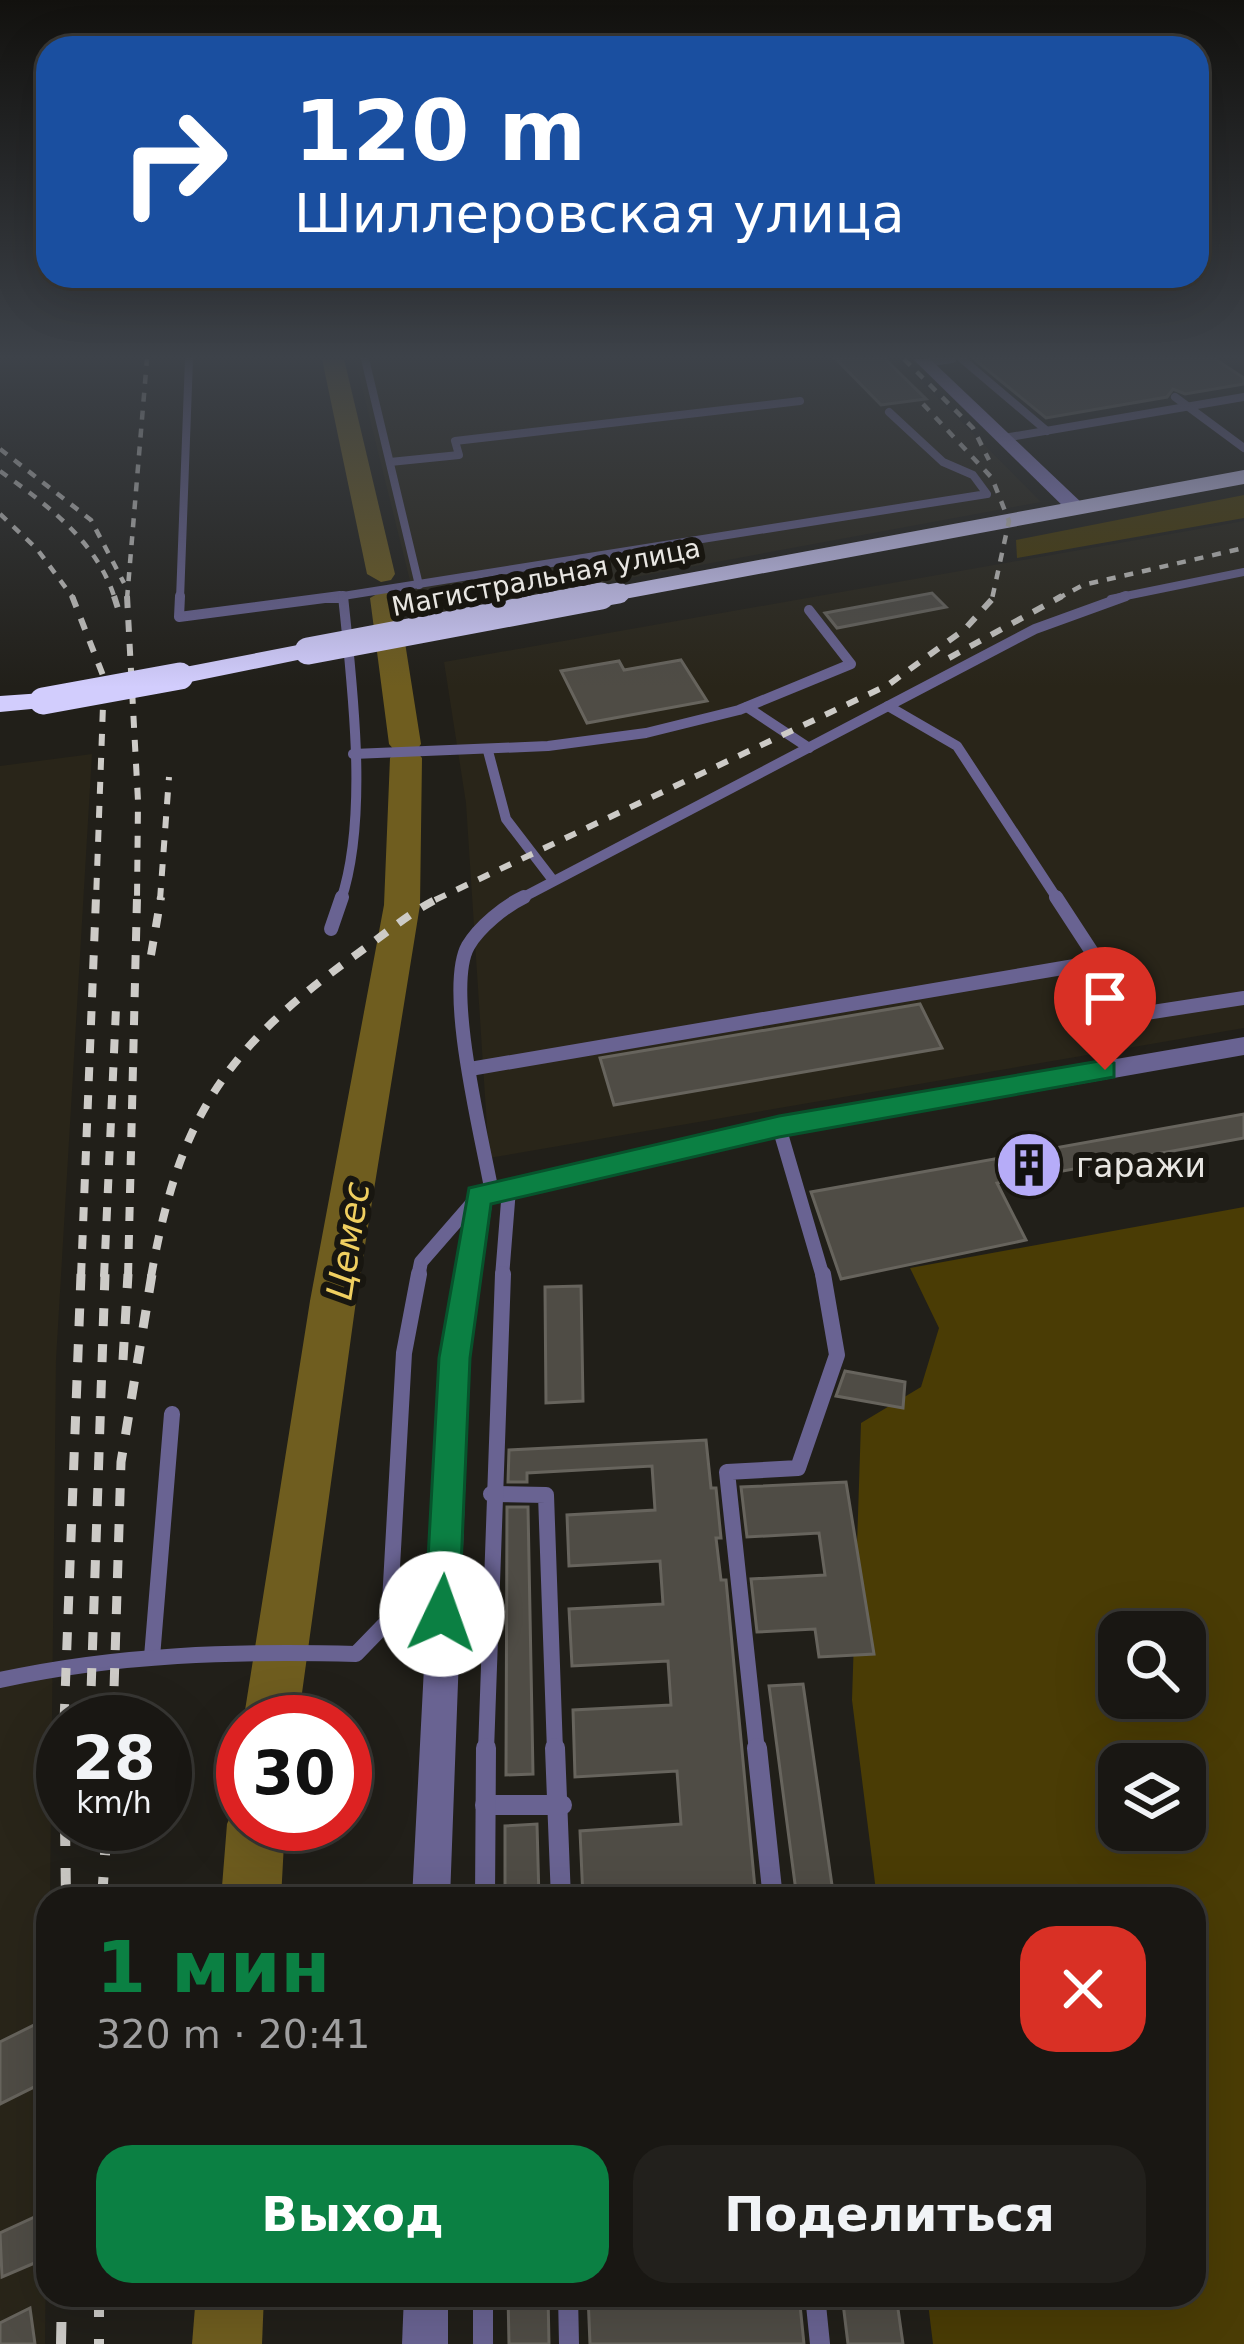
<!DOCTYPE html>
<html lang="ru">
<head>
<meta charset="utf-8">
<style>
	body { margin:0; font-family:"DejaVu Sans",sans-serif; background:#22201c; color:#f1f3f6; height:100vh; display:flex; flex-direction:column; font-size:45px; white-space:nowrap }
	* { box-sizing:border-box; margin:0 }
	p { font-size:39px; color:#9f9fa0 }
	.icon { flex:none; width:66px; height:66px; fill:none; stroke:currentColor; stroke-width:2; stroke-linecap:round; stroke-linejoin:round }
	.map { position:relative; flex:1; overflow:hidden }
	.panel { position:absolute; left:36px; top:1887px; width:1170px; height:420px; display:flex; flex-direction:column; background:#191713; border-radius:36px; box-shadow:0 12px 48px #0002,0 0 0 3px #373633 }
	.panel>* { flex:none }
	.banner { position:absolute; left:36px; top:36px; width:1173px; height:252px; border-radius:36px; box-shadow:0 12px 48px #0002,0 0 0 3px #373633; background:#1a4fa0; color:#fff; overflow:hidden }
	.tools { position:absolute; left:1098px; top:1611px; display:grid; gap:24px }
	.tools a { display:grid; place-items:center; width:108px; height:108px; border-radius:24px; background:#191713; box-shadow:0 12px 48px #0002,0 0 0 3px #373633; font-size:60px }
	.speed { position:absolute; left:36px; top:1695px; display:flex; gap:24px; font-size:60px; font-weight:700; text-align:center }
	.speed>* { display:grid; place-content:center; width:156px; height:156px; border-radius:50%; background:#191713; box-shadow:0 12px 48px #0002,0 0 0 3px #373633; line-height:1 }
	.speed small { font-size:30px; font-weight:400 }
	.speed .limit { border:18px solid #d22; background:#fff; color:#111 }
	.pin { position:absolute; display:grid; place-items:center; width:102px; height:102px; color:#fff; margin:-123px -51px; border-radius:50% 50% 50% 0; rotate:-45deg; box-shadow:0 0 12px #0007 }
	.pin .icon { rotate:45deg }
	.me { position:absolute; width:132px; margin:-66px; rotate:3deg; stroke-linejoin:round; filter:drop-shadow(0 0 9px #0008) }
	.turn { display:flex; align-items:center; gap:42px; height:252px; padding:0 60px; font-size:54px }
	.turn .icon { width:156px; height:156px; stroke-width:2.5 }
	.turn b { display:block; font-size:84px; line-height:102px }
	.round { display:grid; place-items:center; flex:none; width:126px; height:126px; border-radius:36px; background:#22201c }
	.headline { display:flex; align-items:center; justify-content:space-between; height:204px; padding:0 60px }
	h1 { font-size:72px; font-weight:700; line-height:90px; color:#0b8043 }
	.action { display:flex; gap:24px; margin-top:auto; padding:24px 60px }
	.action a { flex:1; height:138px; border-radius:36px; background:#0b8043; color:#fff; font-size:48px; font-weight:700; line-height:138px; text-align:center }
	.action a+a { background:#22201c; color:#f1f3f6 }
	.map>svg:first-child { display:block }
	.built { fill:#292519 }
	.green { fill:#4a3c05; fill-rule:evenodd }
	.lines { fill:none; stroke-linecap:round; stroke-linejoin:round }
	.river { fill:#6f5d1f; fill-rule:evenodd }
	.building { fill:#4f4c45; stroke:#67645d; stroke-width:3 }
	.lane-far4 { stroke:#696392; stroke-width:8 }
	.lane-far3 { stroke:#696392; stroke-width:10 }
	.lane-far2 { stroke:#696392; stroke-width:14 }
	.lane-far1 { stroke:#696392; stroke-width:16 }
	.lane { stroke:#696392; stroke-width:20 }
	.street { fill:#696392; fill-rule:evenodd }
	.secondary { fill:#9388d5; fill-rule:evenodd }
	.highway { fill:#d2cdfd; fill-rule:evenodd }
	.rail-far4 { stroke:#cdcbc7; stroke-width:4.5; stroke-dasharray:9 9; stroke-linecap:butt }
	.rail-far3 { stroke:#cdcbc7; stroke-width:6; stroke-dasharray:12 12; stroke-linecap:butt }
	.rail-far2 { stroke:#cdcbc7; stroke-width:8; stroke-dasharray:14 14; stroke-linecap:butt }
	.rail-far1 { stroke:#cdcbc7; stroke-width:9; stroke-dasharray:18 18; stroke-linecap:butt }
	.rail { stroke:#cdcbc7; stroke-width:10; stroke-dasharray:22 22; stroke-linecap:butt }
	.highway-bridge-far1 { stroke:#d2cdfd; stroke-width:21 }
	.highway-bridge { stroke:#d2cdfd; stroke-width:27 }
	.route { fill:#0b8043; stroke:#07532c; stroke-width:3 }
	.labels { text-anchor:middle; dominant-baseline:central; stroke-width:12; stroke-linejoin:round; paint-order:stroke }
	.far-street-label { font-size:27px; fill:#e8e6e2; stroke:#181610 }
	.poi-label { font-size:33px; fill:#e8e6e2; stroke:#181610; text-anchor:start }
	.water-label { font-size:36px; font-style:italic; fill:#f0cf60; stroke:#181610 }
</style>
</head>
<body>
<div class="map">
<svg width="1244" height="2344" viewBox="0 0 1244 2344">
	<rect width="100%" height="100%" fill="#211f19"/>
	<g class="built">
		<path d="M355,359h544l142,143 -622,115z"/>
		<path d="M1244,521v507l-755,130 -23,-355 -22,-141z"/>
		<path d="M92,754l-36,606 -11,984h-45v-1578z"/>
	</g>
	<g class="green">
		<path d="M1244,495v23l-227,40 -1,-18z"/>
		<path d="M1244,1207v1137h-311l-6,-49h267v-396h-317l-25,-199 9,-277 60,-36 18,-59 -29,-60zM1119,1632h66v66h-66zM1119,1764h66v66h-66z"/>
	</g>
	<g class="lines">
		<g class="river">
			<path d="M322,359h22l51,215 -4,6 -10,2 -14,-8z"/>
			<path d="M384,590l14,8 23,146 -5,7 6,7 -2,147 -64,396 -58,421 -55,1 67,-422 74,-396 6,-147 5,-7 -6,-7 -19,-146z"/>
			<path d="M243,1801v23h42l-4,75h-60l6,-75 9,-20z"/>
			<path d="M196,2295h68l-2,49h-70z"/>
		</g>
	</g>
	<g class="building">
		<path d="M836,359h49l41,40 -45,6z"/>
		<path d="M974,359h241l29,19v6l-59,10 -12,-5 -6,8 -121,21z"/>
		<path d="M932,593l14,14 -109,21 -12,-15z"/>
		<path d="M681,660l26,41 -120,22 -26,-52 58,-10 5,9z"/>
		<path d="M920,1004l22,44 -328,57 -14,-47z"/>
		<path d="M1244,1114v24l-247,45 29,57 -185,39 -30,-87z"/>
		<path d="M581,1286l2,115 -37,2 -1,-116z"/>
		<path d="M845,1371l60,11 -2,26 -67,-12z"/>
		<path d="M706,1440l5,48h5l5,50h-5l5,42h5l30,319h-69v-6l-104,6 -3,-68 101,-7 -4,-53 -102,6 -2,-67 98,-5 -3,-44 -96,5 -3,-57 94,-5 -3,-43 -91,5 -2,-51 88,-5 -3,-44 -125,7v9h-19l1,-32z"/>
		<path d="M846,1482l28,172 -55,3 -4,-28 -58,3 -6,-53 74,-4 -6,-42 -72,4 -6,-50z"/>
		<path d="M507,1507h21l5,267 -27,1z"/>
		<path d="M803,1684l31,215h-37l-28,-213z"/>
		<path d="M537,1824l2,75h-34v-73z"/>
		<path d="M42,2021l6,59 -48,24v-62z"/>
		<path d="M39,2215l5,44 -42,18 -2,-44z"/>
		<path d="M508,2295h40l1,49h-40z"/>
		<path d="M588,2295h211l5,49h-214z"/>
		<path d="M842,2295h54l7,49h-55z"/>
		<path d="M30,2308l5,36h-35v-21z"/>
	</g>
	<g class="lines">
		<g class="lane-far4">
			<path d="M365,359l54,226"/>
			<path d="M962,359l85,72"/>
			<path d="M925,363l27,-4"/>
			<path d="M1175,397l69,51"/>
			<path d="M1004,438l240,-41"/>
			<path d="M390,462l69,-7 -4,-14 345,-40"/>
			<path d="M343,596l644,-102 -14,-19 -30,-13 -54,-50"/>
			<path d="M180,599l9,-240"/>
			<path d="M317,599h26"/>
			<path d="M1111,599l133,-27"/>
		</g>
		<g class="lane-far3">
			<path d="M180,596l-1,21 161,-21"/>
			<path d="M888,706l69,40 101,154"/>
			<path d="M747,707l62,41"/>
			<path d="M488,751l18,68 46,60"/>
			<path d="M353,754l195,-8 98,-13 93,-23 112,-46 -42,-54"/>
			<path d="M341,900c28,-83 11,-216 2,-304"/>
			<path d="M518,900l517,-271 91,-33"/>
		</g>
		<g class="lane-far2">
			<path d="M1056,897l77,118 111,-17"/>
			<path d="M331,929l11,-32"/>
			<path d="M470,1069l628,-107"/>
			<path d="M779,1127l44,150"/>
			<path d="M492,1193c-9,-52 -48,-204 -24,-247 11,-19 37,-40 56,-49"/>
			<path d="M418,1277l3,-15 54,-62"/>
			<path d="M502,1277l7,-88"/>
		</g>
		<g class="lane-far1">
			<path d="M491,1494l55,1 9,256"/>
			<path d="M152,1657l20,-243"/>
			<path d="M0,1680c119,-26 235,-29 356,-26l33,-34 15,-267 15,-79"/>
			<path d="M486,1751l17,-477"/>
			<path d="M757,1751l-30,-279 71,-4 39,-113 -14,-81"/>
		</g>
		<g class="lane">
			<path d="M555,1748l6,151"/>
			<path d="M757,1748l16,151"/>
			<path d="M485,1805h77"/>
			<path d="M485,1899l1,-151"/>
			<path d="M483,2295v49"/>
			<path d="M568,2295l1,49"/>
			<path d="M815,2295l5,49"/>
		</g>
		<g class="street">
			<path d="M1244,1037v18l-465,82 -287,67 -22,154 -20,541h-38l28,-541 29,-170 310,-71z"/>
			<path d="M404,2295h44v49h-46z"/>
		</g>
		<path class="secondary" d="M913,359h17l154,146v8h-14z"/>
		<g class="highway">
			<path d="M1244,470v14l-625,116 -12,-7 12,-7z"/>
			<path d="M308,643l9,3v10l-137,28 -13,-8 13,-8z"/>
			<path d="M43,693l9,2v12l-52,5v-16z"/>
		</g>
		<g class="rail-far4">
			<path d="M904,359l69,69 16,32"/>
			<path d="M923,404l69,74 17,43 -17,78"/>
			<path d="M0,449l91,71 33,63"/>
			<path d="M0,471c47,34 97,70 115,128"/>
			<path d="M0,514l37,35 37,50"/>
			<path d="M127,599l20,-240"/>
			<path d="M1057,599l26,-14 161,-37"/>
		</g>
		<g class="rail-far3">
			<path d="M72,596l32,82 -8,222"/>
			<path d="M114,596l6,19"/>
			<path d="M127,596l11,205 -1,99"/>
			<path d="M949,658l113,-62"/>
			<path d="M160,900l9,-123"/>
			<path d="M435,900l453,-215 77,-56 30,-33"/>
		</g>
		<g class="rail-far2">
			<path d="M151,955l10,-58"/>
			<path d="M81,1277l15,-380"/>
			<path d="M104,1277l12,-269"/>
			<path d="M128,1277l9,-380"/>
			<path d="M151,1277c28,-160 74,-229 206,-323 27,-19 54,-43 84,-57"/>
		</g>
		<g class="rail-far1">
			<path d="M123,1360l5,-86"/>
			<path d="M64,1722l17,-448"/>
			<path d="M90,1722l15,-448"/>
			<path d="M113,1722l8,-260 31,-188"/>
		</g>
		<g class="rail">
			<path d="M65,1824l1,75"/>
			<path d="M102,1899l5,-75"/>
			<path d="M99,2295v49"/>
			<path d="M61,2344l1,-49"/>
		</g>
		<path class="highway-bridge-far1" d="M585,599l34,-6"/>
		<g class="highway-bridge">
			<path d="M308,651l293,-55"/>
			<path d="M43,701l137,-25"/>
		</g>
	</g>
	<linearGradient id="sky" x2="0" y2="1"><stop stop-color="#12110e"/><stop offset="0.52" stop-color="#3d4249"/><stop offset="1" stop-color="#3d4249" stop-opacity="0"/></linearGradient>
	<rect width="1244" height="687" fill="url(#sky)"/>
	<path class="route" d="M1105,1060l9,3v14l-335,60 -288,67 -21,154 -11,256 -5,12 -12,5 -12,-5 -5,-12 14,-256 30,-170 310,-72z"/>
	<defs>
		<g id="building-disc" transform="scale(3.45)"><circle r="9.5" fill="#b6acf8" stroke="#181610"/><path d="M-4-6H4V6H1V3H-1V6H-4ZM-2.5-4.3h1.7v1.8h-1.7ZM.8-4.3h1.7v1.8H.8ZM-2.5-1h1.7V.8h-1.7ZM.8-1h1.7V.8H.8Z" fill="#111"/></g>
	</defs>
	<g fill-rule="evenodd">
		<use href="#building-disc" x="1029" y="1165"/>
	</g>
	<g class="labels">
		<g class="far-street-label">
			<text transform="translate(546 577) rotate(-11)">Магистральная улица</text>
		</g>
		<g class="poi-label">
			<text x="1076" y="1165">гаражи</text>
		</g>
		<g class="water-label">
			<text transform="translate(348 1241) rotate(-81)">Цемес</text>
		</g>
	</g>
</svg>
<div class="tools">
<a><svg class="icon" aria-label="search" viewBox="0 0 24 24"><circle cx="10" cy="10" r="6"/><path d="M15 15l6 6"/></svg></a>
<a><svg class="icon" aria-label="layers" viewBox="0 0 24 24"><path d="M12 4l9 5-9 5-9-5zM3 14l9 5 9-5"/></svg></a>
</div>
<div class="speed"><div>28<small>km/h</small></div><div class="limit">30</div></div>
<div class="pin" style="left:1105px;top:1070px;background:#d93025"><svg class="icon" aria-label="arrive" viewBox="0 0 24 24"><path d="M6 21V4h12l-3 4 3 4H6"/></svg></div>
<svg class="me" style="left:442px;top:1614px" viewBox="-20 -20 40 40"><circle r="19" fill="#fff"/><path d="M0-13L10 11 0 6-10 11z" fill="#0b8043"/></svg>
<div class="banner">
<div class="turn"><svg class="icon" aria-label="right" viewBox="0 0 24 24"><path d="M7 20v-9h11M14 6l5 5-5 5"/></svg><div><b>120 m</b>Шиллеровская улица</div></div>
</div>
<section class="panel">
<div class="headline"><div><h1>1 мин</h1><p>320 m · 20:41</p></div><a class="round" style="background:#d93025;color:#fff"><svg class="icon" aria-label="close" viewBox="0 0 24 24"><path d="M6 6l12 12M18 6L6 18"/></svg></a></div>
<div class="action"><a>Выход</a><a>Поделиться</a></div>
</section>
</div>
</body>
</html>
